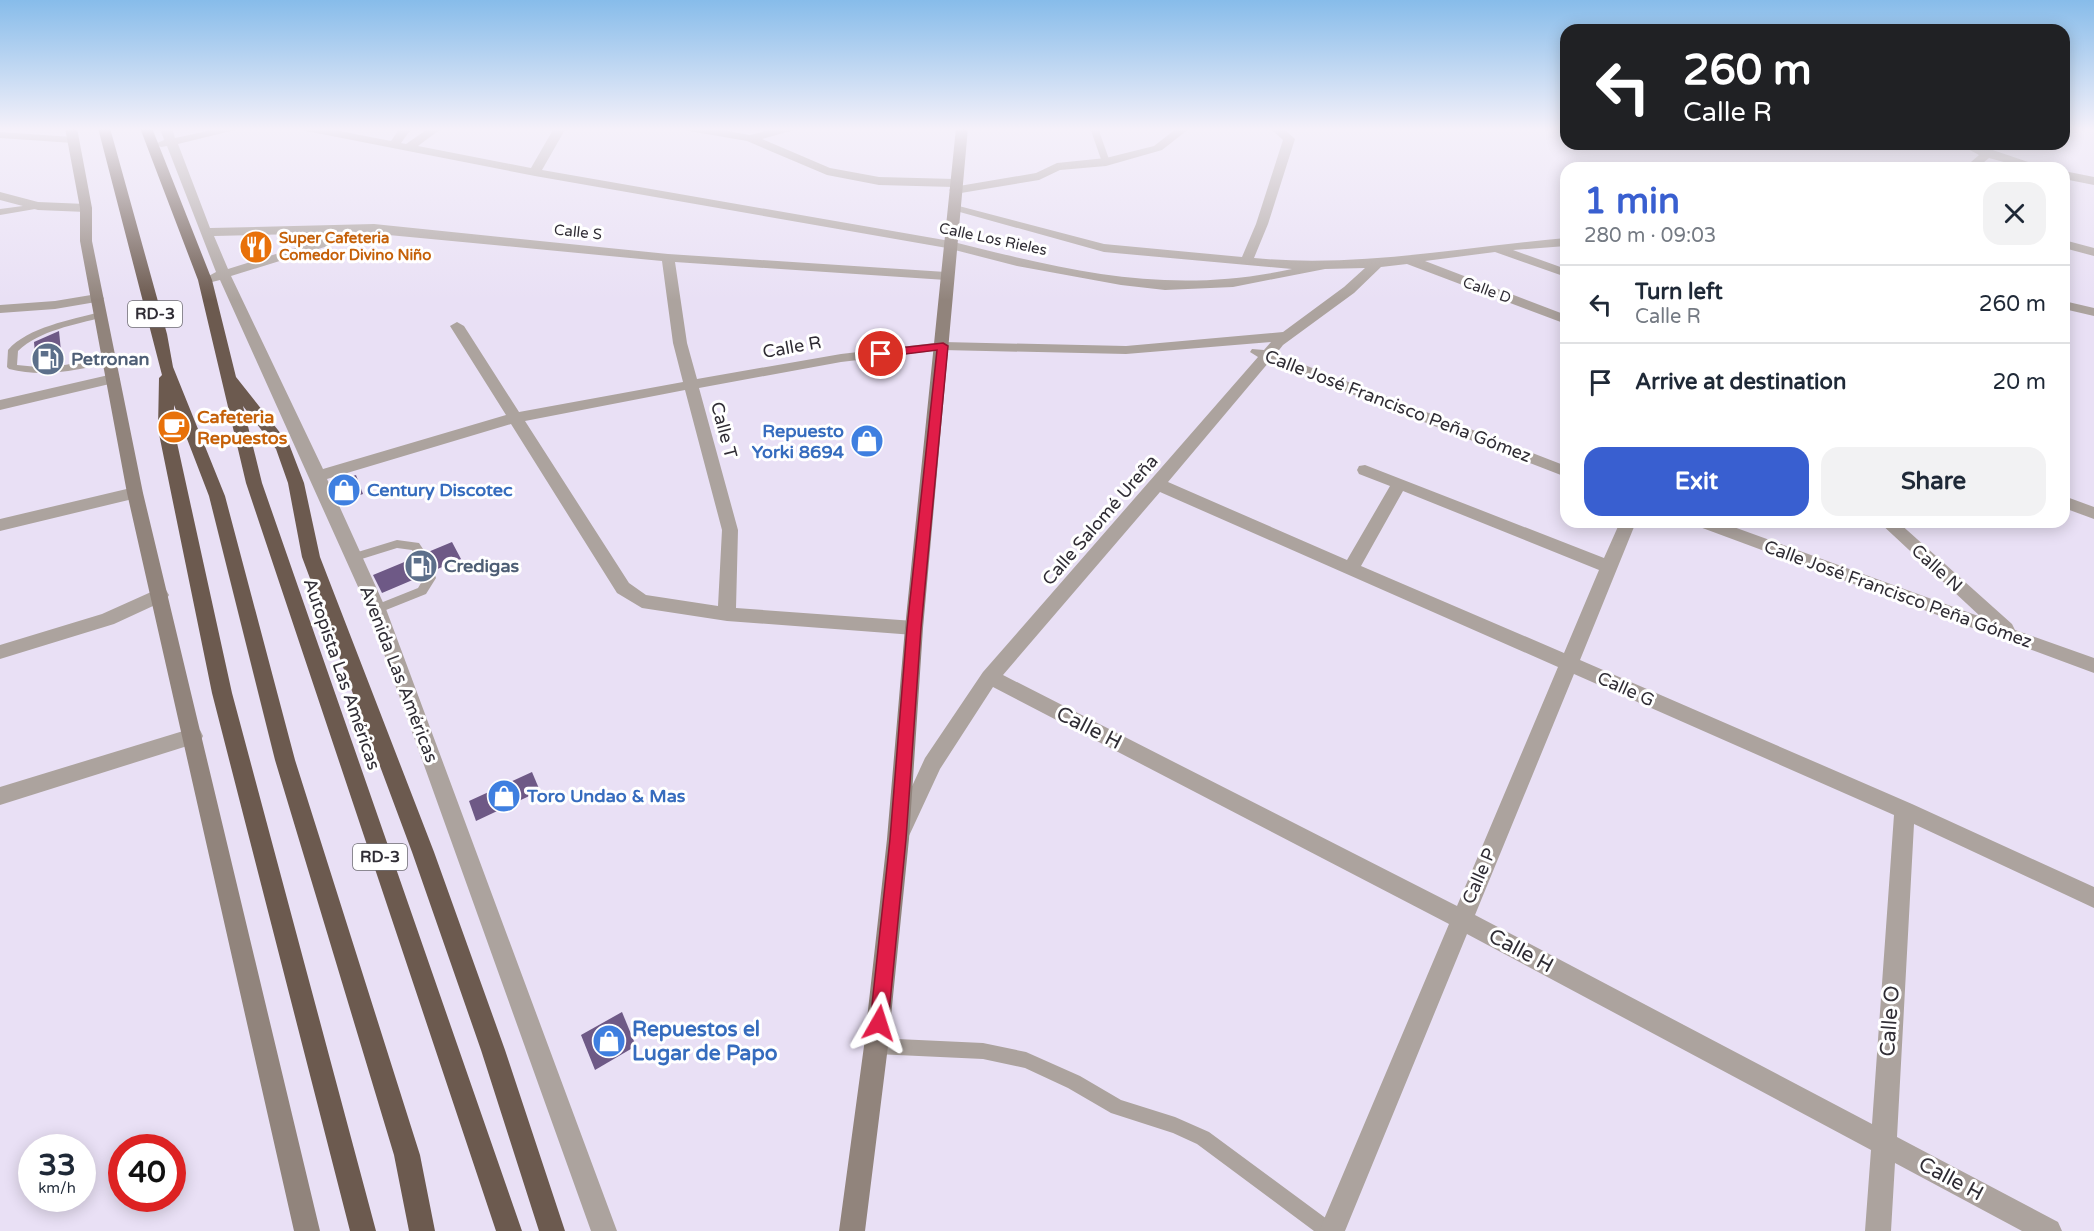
<!DOCTYPE html>
<html lang="en">
<head>
<meta charset="utf-8">
<style>
	body { margin:0; font-family:"Varela Round",sans-serif; background:#f2f2f3; color:#1f2937; height:100vh; display:flex; flex-direction:column; font-size:22px; white-space:nowrap }
	* { box-sizing:border-box; margin:0 }
	p { font-size:20px; color:#747a83 }
	.icon { flex:none; width:33px; height:33px; fill:none; stroke:currentColor; stroke-width:2; stroke-linecap:round; stroke-linejoin:round }
	.map { position:relative; flex:1; overflow:hidden }
	.sheet { position:absolute; left:1560px; top:162px; width:510px; height:366px; display:flex; flex-direction:column; background:#fff; border-radius:18px; box-shadow:0 3px 15px #0003 }
	.sheet>* { flex:none }
	.guide { position:absolute; left:1560px; top:24px; width:510px; height:126px; border-radius:18px; box-shadow:0 3px 15px #0003; background:#202124; color:#fff; overflow:hidden }
	.speed { position:absolute; left:18px; top:1134px; display:flex; gap:12px; font-size:30px; font-weight:700; text-align:center }
	.speed>* { display:grid; place-content:center; width:78px; height:78px; border-radius:50%; background:#fff; box-shadow:0 3px 15px #0003; line-height:1 }
	.speed small { font-size:15px; font-weight:400 }
	.speed .limit { border:9px solid #d22; background:#fff; color:#111 }
	.pin { position:absolute; display:grid; place-items:center; width:51px; height:51px; color:#fff; margin:-26px; border:3px solid #fff; border-radius:50%; box-shadow:0 2px 6px #0007 }
	.me { position:absolute; width:66px; margin:-33px; rotate:6deg; stroke-linejoin:round; filter:drop-shadow(0 0 4px #0008) }
	.turn { display:flex; align-items:center; gap:21px; height:126px; padding:0 24px; font-size:27px }
	.turn .icon { width:78px; height:78px; stroke-width:2.5 }
	.turn b { display:block; font-size:42px; line-height:51px }
	.round { display:grid; place-items:center; flex:none; width:63px; height:63px; border-radius:18px; background:#f2f2f3 }
	.head { display:flex; align-items:center; justify-content:space-between; height:102px; padding:0 24px }
	h1 { font-size:36px; font-weight:700; line-height:45px; color:#395fd0 }
	.button { display:flex; gap:12px; margin-top:auto; padding:12px 24px }
	.button a { flex:1; height:69px; border-radius:18px; background:#395fd0; color:#fff; font-size:24px; font-weight:700; line-height:69px; text-align:center }
	.button a+a { background:#f2f2f3; color:#1f2937 }
	ul { padding:0; list-style:none }
	li { display:flex; align-items:center; gap:18px; height:78px; padding:0 24px; border-top:2px solid #e0e1e3 }
	li div { flex:1 }
	li b { display:block; font-size:22px }
	li em { font-style:normal }
	.map>svg:first-child { display:block }
	.building { fill:#6e5986 }
	.lines { fill:none; stroke-linecap:round; stroke-linejoin:round }
	.lane { fill:#aca39e; fill-rule:evenodd }
	.street { fill:#aca39e; fill-rule:evenodd }
	.secondary { fill:#91847c; fill-rule:evenodd }
	.highway { fill:#6c5a4f; fill-rule:evenodd }
	.route { fill:#e11d48; stroke:#92132f; stroke-width:1.5 }
	.labels { text-anchor:middle; dominant-baseline:central; stroke-width:6; stroke-linejoin:round; paint-order:stroke }
	.far-street-label { font-size:15px; fill:#302d35; stroke:#fff }
	.far-food-label { font-size:15px; font-weight:bold; fill:#c56008; stroke:#fff; text-anchor:start }
	.shield { fill:#fff; stroke:#6e6c72; stroke-width:1.5 }
	.shield-label { font-size:16px; font-weight:bold; fill:#302d35 }
	.street-label { font-size:18px; fill:#302d35; stroke:#fff }
	.service-label { font-size:18px; font-weight:bold; fill:#4e5e75; stroke:#fff; text-anchor:start }
	.food-label { font-size:18px; font-weight:bold; fill:#c56008; stroke:#fff; text-anchor:start }
	.shop-label { font-size:18px; font-weight:bold; fill:#366cbe; stroke:#fff; text-anchor:start }
	.near-street-label { font-size:21px; fill:#302d35; stroke:#fff }
	.near-shop-label { font-size:21px; font-weight:bold; fill:#366cbe; stroke:#fff; text-anchor:start }
</style>
</head>
<body>
<div class="map">
<svg width="2094" height="1231" viewBox="0 0 2094 1231">
	<rect width="100%" height="100%" fill="#e9e0f5"/>
	<g class="building">
		<path d="M59,331l3,30 -16,5 -10,-1 -2,-23z"/>
		<path d="M356,475l7,19 -23,8 -9,-19z"/>
		<path d="M452,542l9,17 -26,11 -11,-2 -2,8 -40,17 -9,-18 41,-17 8,3 7,-6 -1,-3z"/>
		<path d="M532,772l8,19 -64,30 -7,-20z"/>
		<path d="M622,1012l14,34 -41,24 -14,-35z"/>
	</g>
	<g class="lines">
		<g class="lane">
			<path d="M1090,128h8l12,34 -1,2 -7,-2z"/>
			<path d="M38,204l4,2 -1,2 -41,7v-6z"/>
			<path d="M100,312l3,1v4c-28,8 -63,13 -85,34l-1,14 31,3 61,-11 5,3 -2,2c-34,8 -68,16 -103,7l-2,-2 1,-17c20,-23 63,-30 92,-38z"/>
			<path d="M397,540l22,3 8,12 -6,4 -4,-1 -5,-8 -15,-2 -45,14 -6,-4 2,-3z"/>
			<path d="M429,569l4,1 3,8 -10,16 -45,18h-8l-2,-3 2,-3 45,-18 6,-10 1,-8z"/>
			<path d="M876,1038l107,5 43,9 54,24 41,24 54,17 34,15 126,93 3,6h-24l-117,-87 -24,-11 -62,-20 -43,-25 -43,-20 -42,-9 -107,-5 -6,-2 -2,-6 2,-6z"/>
		</g>
		<g class="street">
			<path d="M160,128h12l3,10 46,-10h22l-65,16 32,84 164,-4 294,30 278,18 7,4 -7,4 -271,-18 12,81 10,36 144,-25 102,-12 183,4 157,-14 61,-45 21,-19 -40,1 -92,18 -68,3 -44,-5 -104,-19 -70,-18 -412,-72 -229,-45 -6,-3h24l67,13 9,-13h12l-11,15 5,1 23,-16h13l-24,18 113,22 23,-40h12l-24,42 408,71c119,30 218,55 342,28l-188,-17 -155,-43 6,-4 149,39 138,13 14,-33 27,-84 -13,-12h13l12,11 -27,85 -14,34c105,10 208,-11 312,-20v8l-53,4 53,19v8l-71,-25 -70,9 141,54v9l-159,-60 -26,3 -27,26 -71,52 -7,9 290,112v11l-297,-115 -101,120 179,78 43,-74 -31,-12 -2,-4 2,-4 6,-1 239,93 16,-36h16l-56,138 332,144 182,83v21l-180,-84 -17,313 161,85 4,9h-40l-127,-68 -4,68h-26l6,-81 -404,-216 -122,297h-26l130,-307 -456,-237 -53,82 -32,69 -7,3 -7,-3 -3,-6 34,-74 58,-86 275,-315 -8,-5 2,-3 12,1 7,-8 -145,12 -183,-4 -102,12 -142,26 39,142 -2,78 178,13 6,2 3,5 -3,5 -6,2 -187,-14 -85,-13 -25,-15 -106,-169 -184,55 59,130 231,622h-26l-223,-622 -148,-329 -8,2 -7,-4 11,-6 -49,-126 -6,1 -6,-3 9,-4zM357,232l305,29 11,82 10,39 -164,30 -55,-86 -7,-4 -7,4 56,89 -183,54 -92,-193 126,-39zM343,233l-115,36 -14,-33zM685,390l37,140 -4,76 -72,-11 -17,-12 -104,-162zM1403,491l196,79 -35,83 -203,-87zM1160,492l398,175 -101,239 -454,-231zM1574,674l320,141 -22,309 -397,-209z"/>
			<path d="M683,128h27l40,7 29,-7h22l-39,11 68,29 49,9 76,2 6,4 -2,3 77,-13 21,-10 49,-5 48,-12 23,-18h13l-28,22 -56,16 -46,4 -21,10 -84,14 -6,-4 5,-3 -75,-2 -52,-10 -80,-34 -58,-10z"/>
			<path d="M0,132l73,5 6,3 -6,3 -73,-5z"/>
			<path d="M1959,144h16l71,24h-20l-37,-10 -12,10h-13l15,-13z"/>
			<path d="M2064,171l30,6v8l-30,-6z"/>
			<path d="M0,192l38,10 48,2 6,4 -6,4 -48,-2 -38,-10z"/>
			<path d="M2064,240l30,8v8l-30,-8z"/>
			<path d="M97,294l7,4 -2,3 -47,8 -55,4v-8l55,-4z"/>
			<path d="M2064,301l30,7v8l-30,-7z"/>
			<path d="M113,374l7,5 -2,3 -118,28v-10z"/>
			<path d="M135,487l8,6 -2,4 -141,34v-12z"/>
			<path d="M2064,496l30,11v12l-30,-11z"/>
			<path d="M1695,522h25l261,95 -102,-95h19l114,102 3,6 79,28v15l-397,-147z"/>
			<path d="M160,588l6,2 3,5 -3,5 -52,24 -114,35v-14l102,-31z"/>
			<path d="M193,728l7,2 3,6 -3,6 -200,63v-18z"/>
		</g>
		<g class="secondary">
			<path d="M65,128h12l15,80v33l51,252 177,738h-26l-167,-738 -47,-252v-33z"/>
			<path d="M956,128h12l-45,500 -14,211 -21,207 -23,185h-26l25,-185 23,-207 18,-211z"/>
		</g>
		<g class="highway">
			<path d="M98,128h12l57,206 6,33 52,129 70,264 125,395 15,76h-26l-15,-76 -119,-395 -66,-264 -35,-91v24l58,264 144,538h-26l-138,-538 -54,-264 1,-51 3,-3z"/>
			<path d="M140,128h12l60,152 24,97 53,67 15,39 16,74 114,295 71,198 60,181h-26l-58,-181 -69,-198 -110,-295 -14,-74 -12,-34 -33,-43 19,77 260,748h-26l-250,-748 -48,-203z"/>
		</g>
	</g>
	<linearGradient id="sky" x2="0" y2="1"><stop stop-color="#87bcea"/><stop offset="0.43" stop-color="#f5f1fa"/><stop offset="1" stop-color="#f5f1fa" stop-opacity="0"/></linearGradient>
	<rect width="2094" height="300" fill="url(#sky)"/>
	<path class="route" d="M943,343l5,3 -27,282 -15,211 -18,184 -3,6 -6,3 -7,-3 -2,-6 20,-184 17,-211 30,-278 -56,7 -5,-3 5,-4z"/>
	<defs>
		<g id="restaurant-disc" transform="scale(1.725)"><circle r="9.5" fill="#e8710a" stroke="#fff"/><path d="M-5-6h1v4h1v-4h1v4h1v-4h1v5L-1.5 .5V6h-2V.5L-5-1ZM5-6V6H3V1.5H1.5Q1.5-4 5-6Z" fill="#fff"/></g>
		<g id="fuel-disc" transform="scale(1.725)"><circle r="9.5" fill="#5c6f8a" stroke="#fff"/><path d="M-5.5-6h7V0h2V4h1.3V-2.5L3-4.5l.8-.8L6-3V5H2.5V1h-1V6h-7ZM-4.2-4.7v3.2H.2V-4.7Z" fill="#fff"/></g>
		<g id="cafe-disc" transform="scale(1.725)"><circle r="9.5" fill="#e8710a" stroke="#fff"/><path d="M-5.5-4.5H6V0H3Q3 3.5 0 3.5H-2.5Q-5.5 3.5-5.5 0ZM3-3.2v2h1.7v-2ZM-6 4.5H4V6H-6Z" fill="#fff"/></g>
		<g id="shop-disc" transform="scale(1.725)"><circle r="9.5" fill="#3f7fe0" stroke="#fff"/><path d="M-5-2.5h2.3a2.7 3.5 0 0 1 5.4 0H5L5.5 6h-11ZM-1.5-2.5h3a1.5 2.3 0 0 0-3 0Z" fill="#fff"/></g>
	</defs>
	<g fill-rule="evenodd">
		<use href="#restaurant-disc" x="256" y="247"/>
		<use href="#fuel-disc" x="48" y="359"/>
		<use href="#cafe-disc" x="174" y="427"/>
		<use href="#shop-disc" x="867" y="441"/>
		<use href="#shop-disc" x="344" y="490"/>
		<use href="#fuel-disc" x="421" y="566"/>
		<use href="#shop-disc" x="504" y="796"/>
		<use href="#shop-disc" x="609" y="1041"/>
	</g>
	<g class="labels">
		<g class="far-street-label">
			<text transform="translate(578 232) rotate(6)">Calle S</text>
			<text transform="translate(993 239) rotate(12)">Calle Los Rieles</text>
			<text transform="translate(1487 290) rotate(20)">Calle D</text>
		</g>
		<g class="far-food-label">
			<text x="279" y="238">Super Cafeteria<tspan x="279" dy="17">Comedor Divino Niño</tspan></text>
		</g>
		<g class="shield">
			<rect x="128" y="301" width="54" height="26" rx="4.5"/>
			<rect x="353" y="844" width="54" height="26" rx="4.5"/>
		</g>
		<g class="shield-label">
			<text x="155" y="314">RD-3</text>
			<text x="380" y="857">RD-3</text>
		</g>
		<g class="street-label">
			<text transform="translate(792 347) rotate(-10)">Calle R</text>
			<text transform="translate(1398 406) rotate(21)">Calle José Francisco Peña Gómez</text>
			<text transform="translate(724 430) rotate(75)">Calle T</text>
			<text transform="translate(1100 520) rotate(-49)">Calle Salomé Ureña</text>
			<text transform="translate(1937 568) rotate(42)">Calle N</text>
			<text transform="translate(1898 594) rotate(20)">Calle José Francisco Peña Gómez</text>
			<text transform="translate(342 674) rotate(71)">Autopista Las Américas</text>
			<text transform="translate(399 674) rotate(69)">Avenida Las Américas</text>
			<text transform="translate(1626 689) rotate(24)">Calle G</text>
			<text transform="translate(1479 876) rotate(-67)">Calle P</text>
		</g>
		<g class="service-label">
			<text x="71" y="359">Petronan</text>
			<text x="444" y="566">Credigas</text>
		</g>
		<g class="food-label">
			<text x="197" y="417">Cafeteria<tspan x="197" dy="21">Repuestos</tspan></text>
		</g>
		<g class="shop-label">
			<text x="844" y="431" text-anchor="end">Repuesto<tspan x="844" dy="21">Yorki 8694</tspan></text>
			<text x="367" y="490">Century Discotec</text>
			<text x="527" y="796">Toro Undao &amp; Mas</text>
		</g>
		<g class="near-street-label">
			<text transform="translate(1089 728) rotate(27)">Calle H</text>
			<text transform="translate(1521 951) rotate(28)">Calle H</text>
			<text transform="translate(1890 1021) rotate(-86)">Calle O</text>
			<text transform="translate(1951 1179) rotate(28)">Calle H</text>
		</g>
		<g class="near-shop-label">
			<text x="632" y="1029">Repuestos el<tspan x="632" dy="24">Lugar de Papo</tspan></text>
		</g>
	</g>
</svg>
<div class="speed"><div>33<small>km/h</small></div><div class="limit">40</div></div>
<div class="pin" style="left:881px;top:354px;background:#d93025"><svg class="icon" aria-label="arrive" viewBox="0 0 24 24"><path d="M6 21V4h12l-3 4 3 4H6"/></svg></div>
<svg class="me" style="left:879px;top:1023px" viewBox="-20 -20 40 40"><path d="M0-17L14 15 0 8-14 15z" fill="#e11d48" stroke="#fff" stroke-width="4"/></svg>
<div class="guide">
<div class="turn"><svg class="icon" aria-label="left" viewBox="0 0 24 24"><path d="M17 20v-9H6M10 6l-5 5 5 5"/></svg><div><b>260 m</b>Calle R</div></div>
</div>
<section class="sheet">
<div class="head"><div><h1>1 min</h1><p>280 m · 09:03</p></div><a class="round"><svg class="icon" aria-label="close" viewBox="0 0 24 24"><path d="M6 6l12 12M18 6L6 18"/></svg></a></div>
<ul>
<li><svg class="icon" aria-label="left" viewBox="0 0 24 24"><path d="M17 20v-9H6M10 6l-5 5 5 5"/></svg><div><b>Turn left</b><p>Calle R</p></div><em>260 m</em></li>
<li><svg class="icon" aria-label="arrive" viewBox="0 0 24 24"><path d="M6 21V4h12l-3 4 3 4H6"/></svg><div><b>Arrive at destination</b></div><em>20 m</em></li>
</ul>
<div class="button"><a>Exit</a><a>Share</a></div>
</section>
</div>
</body>
</html>
